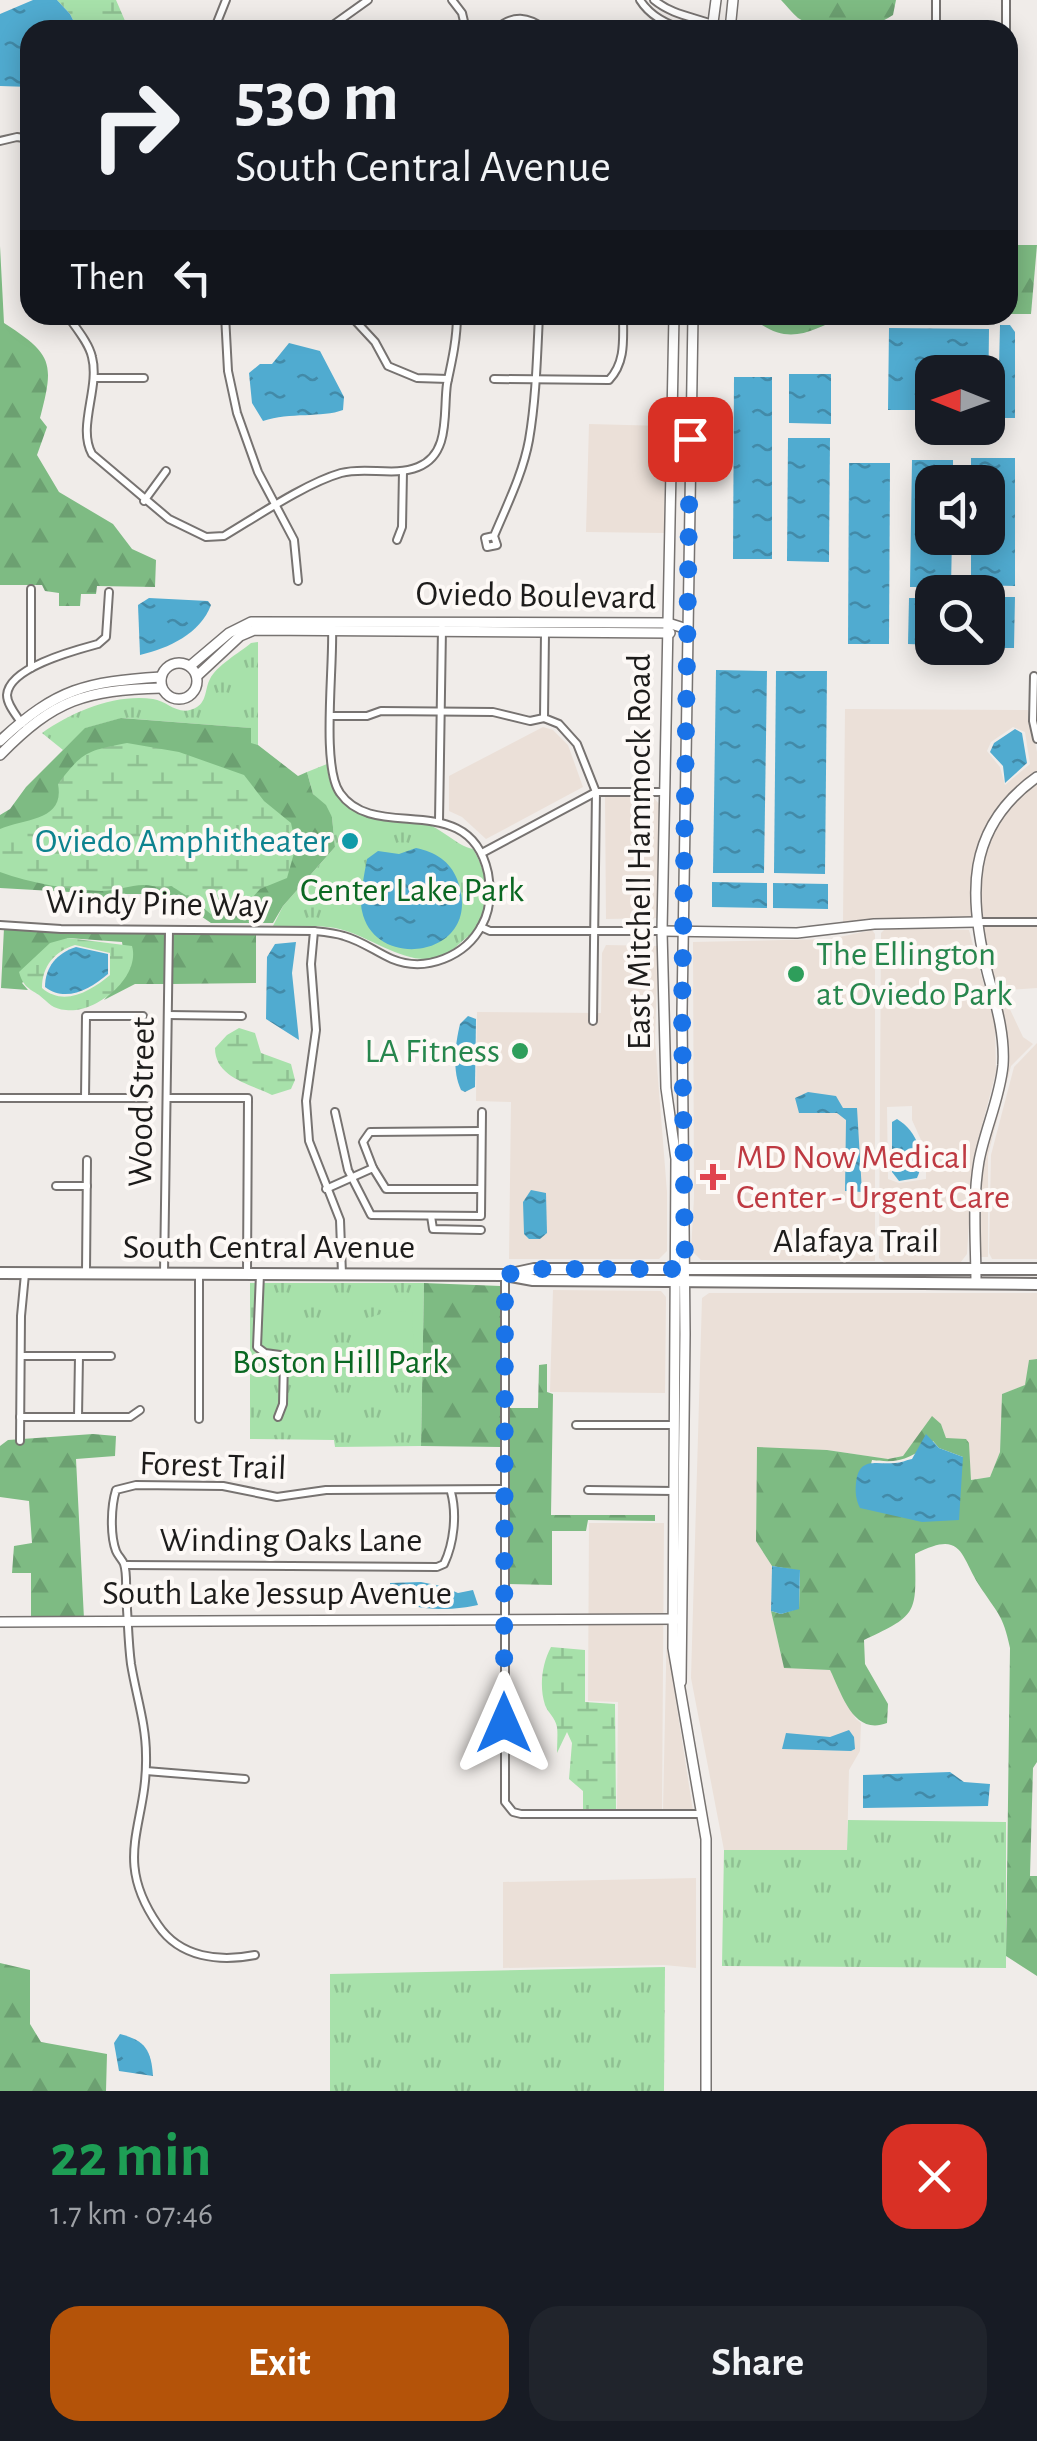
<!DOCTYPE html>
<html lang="en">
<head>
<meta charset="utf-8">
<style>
	body { margin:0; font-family:"Alegreya Sans",sans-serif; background:#20242c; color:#f1f3f6; height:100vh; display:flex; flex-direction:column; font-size:38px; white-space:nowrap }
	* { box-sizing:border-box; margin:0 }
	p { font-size:32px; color:#9ea1a6 }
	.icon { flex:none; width:55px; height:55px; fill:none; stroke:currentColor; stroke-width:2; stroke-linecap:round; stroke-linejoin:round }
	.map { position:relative; height:2091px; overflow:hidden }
	.details { display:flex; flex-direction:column; background:#171b24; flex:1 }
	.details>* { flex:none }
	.guide { position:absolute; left:20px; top:20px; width:998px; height:305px; border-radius:30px; box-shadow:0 5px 25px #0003; background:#171b24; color:#f1f3f6; overflow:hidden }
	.needle { width:65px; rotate:271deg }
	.controls { position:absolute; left:915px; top:355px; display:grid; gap:20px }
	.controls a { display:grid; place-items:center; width:90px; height:90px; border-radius:20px; background:#171b24; box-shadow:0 5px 25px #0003; font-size:50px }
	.pin { position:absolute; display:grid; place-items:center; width:85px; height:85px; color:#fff; margin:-42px; border-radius:20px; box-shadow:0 5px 15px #0006 }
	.me { position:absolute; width:110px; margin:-55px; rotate:0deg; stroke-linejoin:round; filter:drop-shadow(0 0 8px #0008) }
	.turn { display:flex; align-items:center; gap:35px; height:210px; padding:0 50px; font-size:45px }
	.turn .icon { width:130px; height:130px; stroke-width:2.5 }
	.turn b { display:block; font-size:70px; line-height:85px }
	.then { display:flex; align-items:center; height:95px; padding:0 50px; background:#0003; gap:20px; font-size:38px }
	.round { display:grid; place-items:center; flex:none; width:105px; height:105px; border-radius:30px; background:#20242c }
	.overview { display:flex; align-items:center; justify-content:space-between; height:170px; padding:0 50px }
	h1 { font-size:60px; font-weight:700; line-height:75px; color:#1e9e55 }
	.action { display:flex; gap:20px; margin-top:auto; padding:20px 50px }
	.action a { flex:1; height:115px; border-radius:30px; background:#b45309; color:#fff; font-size:40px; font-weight:700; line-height:115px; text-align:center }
	.action a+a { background:#20242c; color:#f1f3f6 }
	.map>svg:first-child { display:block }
	.built { fill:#ebe0d8; fill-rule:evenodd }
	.grass { fill:url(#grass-tufts) }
	.forest { fill:url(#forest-firs); fill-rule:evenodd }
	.wetland { fill:url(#wetland-marsh); fill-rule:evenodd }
	.pitch { fill:#a7e1aa }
	.water { fill:url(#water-ripples) }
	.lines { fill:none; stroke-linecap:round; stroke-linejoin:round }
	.street-casing { stroke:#777371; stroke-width:10 }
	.secondary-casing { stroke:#777371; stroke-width:12 }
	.primary-casing { stroke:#777371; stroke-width:14 }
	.street { stroke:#fff; stroke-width:6 }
	.secondary { stroke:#fff; stroke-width:9 }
	.primary { stroke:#fff; stroke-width:10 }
	.route { stroke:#1a73e8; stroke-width:18; stroke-dasharray:0 32.4 }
	.culture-dot { fill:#0f9aa8; stroke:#fdf9f6; stroke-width:4 }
	.leisure-dot { fill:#2e9e5b; stroke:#fdf9f6; stroke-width:4 }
	.health-dot { fill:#e0444e; stroke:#fdf9f6; stroke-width:4 }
	.labels { text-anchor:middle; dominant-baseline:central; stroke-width:8; stroke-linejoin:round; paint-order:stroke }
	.street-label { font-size:35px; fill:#1d1c1b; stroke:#fdf9f6 }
	.culture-label { font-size:35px; fill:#0d838f; stroke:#fdf9f6; text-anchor:end }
	.park-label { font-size:35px; fill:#0a6822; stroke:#fdf9f6 }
	.leisure-label { font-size:35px; fill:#27864d; stroke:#fdf9f6; text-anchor:start }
	.health-label { font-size:35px; fill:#be3a42; stroke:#fdf9f6; text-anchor:start }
</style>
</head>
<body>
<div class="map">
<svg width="1037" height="2091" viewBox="0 0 1037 2091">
	<defs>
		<pattern id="grass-tufts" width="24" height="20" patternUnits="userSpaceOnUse" patternTransform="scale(2.5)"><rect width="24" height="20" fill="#a7e1aa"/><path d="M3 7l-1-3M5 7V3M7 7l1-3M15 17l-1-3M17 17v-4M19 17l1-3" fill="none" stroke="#8fc092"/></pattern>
		<pattern id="forest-firs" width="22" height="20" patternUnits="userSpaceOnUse" patternTransform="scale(2.5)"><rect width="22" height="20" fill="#7ebb83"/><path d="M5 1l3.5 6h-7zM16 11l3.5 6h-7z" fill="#6ca071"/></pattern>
		<pattern id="wetland-marsh" width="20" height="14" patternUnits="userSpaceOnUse" patternTransform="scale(2.5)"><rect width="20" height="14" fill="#a7e1aa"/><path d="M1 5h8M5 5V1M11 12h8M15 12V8" fill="none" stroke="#8fc092"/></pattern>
		<pattern id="water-ripples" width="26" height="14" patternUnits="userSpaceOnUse" patternTransform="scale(2.5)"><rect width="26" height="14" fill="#50abd0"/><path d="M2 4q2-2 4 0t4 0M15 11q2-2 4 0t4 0" fill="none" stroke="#428aa8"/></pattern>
	</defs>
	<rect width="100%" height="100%" fill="#f0ece9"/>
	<g class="built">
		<path d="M589,424l76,2 -1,107 -78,-1z"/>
		<path d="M845,709l183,1 9,42v21l-37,33 -15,25 -12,40 -1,48 -129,3zM1013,727l12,5 5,32 -25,21 -5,-18 -13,-16 4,-9z"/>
		<path d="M543,727l10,3 15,15 15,42 -97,52 -24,-22 -13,-6v-35z"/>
		<path d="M1037,781v138h-58v-47l12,-39 14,-24z"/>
		<path d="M605,796h47l8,9 -1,113 -53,1z"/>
		<path d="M980,925h57v63l-29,2 -1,13 16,34 10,7 -22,22 -23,89v102h-9l4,-96 23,-93z"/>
		<path d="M886,928l83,2 26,96 1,46 -23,88 -6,94 -7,9h-74l-7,-5 2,-325zM912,1106v14l14,31v28l-27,4 -11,-4 -1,-72z"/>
		<path d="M872,930l3,4v327l-174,-1 -10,-10 3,-52 -1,-256 137,-3z"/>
		<path d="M606,945l52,1 -3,95 12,151v59l-8,8h-150l2,-157 -35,-1 1,-89 124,1 1,-60z"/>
		<path d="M1037,1043v216h-45l-3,-6 2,-98 23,-88z"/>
		<path d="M553,1290l108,1 5,6 -1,96 -115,-1z"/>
		<path d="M709,1293h328v66l-8,1 -3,25 -24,9 -2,58 -10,25 -19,3 -5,-41h-20l-5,-15 -38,32 -16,3 -60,-9 -70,-2 -1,92 16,26 -1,45 13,56 46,3 26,49 5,4 -1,28 -11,19 -2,80h-123l-33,-172 11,-380z"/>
		<path d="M589,1523h75l-2,286h-45l1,-107 -30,-1z"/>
		<path d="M667,1622l6,60 20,129h-30z"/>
		<path d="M696,1878v90l-32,-3 -161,3v-86z"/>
	</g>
	<g class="grass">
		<path d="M258,642v103l-8,-1v-16l-128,-10 -36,10 -23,22 -21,-17c32,-22 72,-39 111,-34 15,2 26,19 44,8 10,-6 8,-19 13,-28 6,-13 29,-26 41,-36z"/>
		<path d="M327,764c2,39 31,54 65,58 10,1 22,-2 32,1 18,5 33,23 49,26 14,24 19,49 6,74 -5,11 -13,14 -21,22 -34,35 -79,-5 -115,-15 -21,-6 -47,-3 -70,-4l10,-20 52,-59 -3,-30 -19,-23 -6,-22z"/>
		<path d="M250,1283h174l-3,163 -86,1 -1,-7 -84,-1z"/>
		<path d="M848,1820l158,2v146l-284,-2 2,-116h123z"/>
		<path d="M665,1967l-1,124h-334v-117z"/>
	</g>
	<g class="forest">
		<path d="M781,0h115l-3,15c-25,17 -68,20 -95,3 -6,-5 -12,-13 -17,-18z"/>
		<path d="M1008,245h29l-6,69h-23z"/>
		<path d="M0,246l4,77c48,31 51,39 36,95l7,9 -10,28 22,37 54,32 19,25 24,11 -1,27 -58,-1 -1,8h-15l-1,12h-21v-13l-14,-2 -3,-6h-42z"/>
		<path d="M749,315h97c-38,18 -60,33 -97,0z"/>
		<path d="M121,718l130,10v15l7,2 40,31 9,-4 6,22 13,11 6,12 3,30 -52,59 -10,17h-62l-19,-13 -38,-16h-32l-20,4 -15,-5 -87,-5v-73l10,-6 16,-22 59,-59z"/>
		<path d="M4,928l162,5 -1,51h-30l-31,16 23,-26 -5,-32 -54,-4 -46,45 6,7 -27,-2z"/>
		<path d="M173,933h83v50l-84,1z"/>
		<path d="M424,1283l77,3 -1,161 -79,-1z"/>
		<path d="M1037,1359v403l-4,6 -3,108h7v100l-31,-20 4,-308c-7,-34 -13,-35 -31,-63 -19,-30 -16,-56 -64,-31 1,59 4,61 -51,86l1,24 23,40 -1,19c-34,13 -45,-29 -57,-53l-46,-2 -13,-57 10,3 18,-6 1,-37 -28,-5 -16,-25 1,-94 70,3 61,9 15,-3 29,-40 9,8 5,14 20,1 3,4 2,37 19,-3 10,-25 2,-58 23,-9 4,-25zM933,1441l6,7 24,9 -103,51 12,-48c28,4 39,-2 61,-19z"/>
		<path d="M547,1364v28l6,2 -2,121h104v6l-67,-1 -2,11h-34v54l-44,-1v-176h30l1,-43z"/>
		<path d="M93,1434l23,2 -1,20 -39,3 8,160h-53v-46h-19l2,-27 18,-3 -3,-42 -29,-4v-51l8,-6z"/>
		<path d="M0,1963l30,7v54l11,18 66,12 -1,37h-106z"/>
	</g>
	<g class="wetland">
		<path d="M57,0h59l13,30h-51l-8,-16z"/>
		<path d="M127,743l52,9 65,23 20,26 27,22 5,23 -9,32 -27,11 -19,21 -29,5c-14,-12 -26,-20 -41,-29l-9,3c-22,-10 -39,2 -61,2 -32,-1 -71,-8 -101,-19v-43c26,-11 65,-8 58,-45 25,-33 29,-33 69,-41z"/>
		<path d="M68,938l64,8c9,31 -36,68 -66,64 -14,-1 -17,-7 -27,-15 -11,-7 -16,-9 -20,-23l31,-29zM75,945l35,8v22c-19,16 -46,32 -68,13 0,-22 13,-37 33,-43z"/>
		<path d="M239,1028l16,5 6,20 30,11 4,16 -4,9 -19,6c-21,-11 -57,-17 -57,-47l12,-13z"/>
		<path d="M551,1647l34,3v52l30,2 1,107h-33v-20l-14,-12 3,-36 -5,-11 -10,21c0,-9 1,-18 0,-26 -2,-10 -9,-14 -12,-22 -6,-19 -3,-41 6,-58z"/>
	</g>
	<path class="pitch" d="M412,1311l3,68 -5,4 -66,-5c1,-51 17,-67 68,-67z"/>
	<g class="water">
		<path d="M33,0h24l13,14 8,16h-48v57l-30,-1v-72z"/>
		<path d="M1000,325h10l5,7v86h-12l-5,-6z"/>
		<path d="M889,328l100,1 -1,82v-39h-56v38h-44z"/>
		<path d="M289,343l31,8 24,46 -1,13c-21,8 -53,2 -80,11l-11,-18 -3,-30 11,-9h12z"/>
		<path d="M789,374h42v50l-42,-1z"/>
		<path d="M734,377h38v182h-39z"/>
		<path d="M788,438h42l-1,124 -42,-1z"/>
		<path d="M971,458h44v128l-44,-1v-47h17v-56h-17z"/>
		<path d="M912,460h41v22h-21v56h20l-1,49h-41z"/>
		<path d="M849,463h41l-1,181h-41z"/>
		<path d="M988,597h27l-1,51h-35h9z"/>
		<path d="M149,598l59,3 3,4c-11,29 -42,43 -71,50l-2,-50z"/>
		<path d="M909,598h23v47l-24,-1z"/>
		<path d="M716,670l51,1 -3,202h-51z"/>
		<path d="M776,671h51l-2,203 -51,-1z"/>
		<path d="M1015,729l7,4 5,30 -22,20 -2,-17 -13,-14 4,-9z"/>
		<path d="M416,848c19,4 34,13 41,31 30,77 -82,95 -95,32 -3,-13 3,-40 5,-52l11,-8 21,3z"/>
		<path d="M712,882l55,1v25l-55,-1z"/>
		<path d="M773,883l55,1v25l-55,-1z"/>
		<path d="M296,942l-4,31 7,67 -33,-21 1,-62 8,-13z"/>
		<path d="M76,947l32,7v20c-18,15 -42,29 -63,13 0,-20 12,-34 31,-40z"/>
		<path d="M468,1016l8,3 -1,68 -10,5 -4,-2c-9,-19 -6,-45 -1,-66z"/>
		<path d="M808,1092l28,4 7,12h14l5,84 -17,-1 1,-71 -9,-7h-38l-4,-15z"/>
		<path d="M897,1119c20,12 30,38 20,59l-18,3 -7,-9v-50z"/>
		<path d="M531,1190l15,3 1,40 -7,6h-11l-5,-5 -1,-32z"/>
		<path d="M926,1434l13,14 24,9 -4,63 -37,2 -62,-14c-4,-8 -5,-16 -4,-25 3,-27 20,-18 39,-20 6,0 11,-3 17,-4z"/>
		<path d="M772,1566l28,4 -1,39 -18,5 -10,-3z"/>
		<path d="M421,1582l20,4 17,7 15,-3 5,15c-24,6 -70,7 -88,-10v-12z"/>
		<path d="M849,1730l5,7 1,12 -4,2 -69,-2 4,-16 44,4z"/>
		<path d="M950,1772l14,10 26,2 -2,22 -125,2v-33z"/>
		<path d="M120,2034c26,7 31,16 33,42l-34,-5 -5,-28z"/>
	</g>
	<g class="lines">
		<g class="street-casing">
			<g id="street">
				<path d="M452,0l10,13 4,17"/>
				<path d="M640,0c10,16 28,25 46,30"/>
				<path d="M654,0c22,18 48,17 71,30"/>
				<path d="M936,0v30"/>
				<path d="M214,30l12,-30"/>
				<path d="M326,30l42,-30"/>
				<path d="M495,30c18,-16 33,-14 51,0"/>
				<path d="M1006,30v-30"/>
				<path d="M0,141l17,-4 13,2"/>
				<path d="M67,315c9,13 22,28 25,42 8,31 -15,70 0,97l77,65 37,18 18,-1c32,-19 82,-53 117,-63 25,-7 52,4 77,-6 33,-13 25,-55 29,-83 5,-23 10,-45 10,-69"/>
				<path d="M225,315l3,56 9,42 21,59 36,68 4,41"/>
				<path d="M350,315l25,27 13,24 29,12 31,1"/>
				<path d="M94,378h50"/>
				<path d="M494,379l115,1c17,-18 14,-41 14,-65"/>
				<path d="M144,501l22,-30"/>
				<path d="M494,536l-9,2 2,9 10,-2 -3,-9c13,-31 29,-63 35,-96 7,-41 8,-83 10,-125"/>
				<path d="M397,540l5,-13 1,-56"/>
				<path d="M545,632l-1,86 15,6 18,20 19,48 -3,229"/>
				<path d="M31,668v-79"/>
				<path d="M1034,676l-1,45 4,18"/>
				<path d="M331,716h36l14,-5 112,1 37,9 14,-3"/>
				<path d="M22,724c-5,-8 -15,-19 -15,-29 2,-28 69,-45 91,-51l8,-7 3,-45"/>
				<path d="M439,821l3,-193"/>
				<path d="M482,853l114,-61h68"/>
				<path d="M978,922h59"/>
				<path d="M0,925l61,4 253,2c10,1 21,2 30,5 18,5 32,16 48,23 34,14 74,-3 90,-34 9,-16 9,-35 6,-52 -19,-86 -113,-29 -148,-80 -19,-26 -6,-128 -8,-165"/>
				<path d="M481,927l9,4h172"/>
				<path d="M314,931l-3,33 5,66 -10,71 3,40 31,79 2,54"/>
				<path d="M168,1015l74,1"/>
				<path d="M0,1098h148"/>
				<path d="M85,1098l1,-82h57"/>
				<path d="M167,1098h81l-1,175"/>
				<path d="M335,1112l13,58 23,45 110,1 1,-104"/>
				<path d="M373,1168l-10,-26 7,-10 111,-1"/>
				<path d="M56,1186h31"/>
				<path d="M326,1189l47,-21 13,21h95"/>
				<path d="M431,1216l2,13 48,1"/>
				<path d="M86,1273l1,-113"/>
				<path d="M164,1273l5,-343"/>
				<path d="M260,1274l-3,73 8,6 15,2 4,5 -1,44 -5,13"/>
				<path d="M505,1275v527l8,10 8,2h181"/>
				<path d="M21,1356h90"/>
				<path d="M20,1417h110l10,-7"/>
				<path d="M78,1417l1,-61"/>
				<path d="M199,1419v-145"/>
				<path d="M576,1425h98"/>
				<path d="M20,1441l1,-125 4,-42"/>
				<path d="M588,1490l86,1"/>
				<path d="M125,1565l312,2 7,-3c10,-21 13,-50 7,-72"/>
				<path d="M146,1771l99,8"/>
				<path d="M255,1955c-35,7 -75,3 -97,-30 -47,-68 -10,-100 -12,-170 0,-31 -10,-60 -15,-91 -3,-23 -3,-46 -5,-69 0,-9 1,-22 -2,-31 -2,-5 -6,-8 -8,-13 -6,-16 -5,-45 0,-61l20,-5 87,1 54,11 49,-7 178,-1"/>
			</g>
		</g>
		<g class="secondary-casing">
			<g id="secondary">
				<path d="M712,30l4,-30"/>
				<path d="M730,30l3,-30"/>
				<path d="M674,315l-12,616 4,157 10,71 -3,489 33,191v252"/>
				<circle cx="179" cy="681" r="18"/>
				<path d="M190,666l39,-33 22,-11 417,1 19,6"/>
				<path d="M197,676l43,-40 14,-6 416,3"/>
				<path d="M0,741c57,-53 86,-59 161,-64"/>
				<path d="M0,755c55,-56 85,-65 162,-67"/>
				<path d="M662,931l135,2 77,-9 102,-2"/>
				<path d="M976,1283c0,-39 -4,-82 3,-122 6,-32 21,-63 24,-96 2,-31 -7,-60 -15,-90 -20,-78 -23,-147 49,-198"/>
				<path d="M0,1622l677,-3"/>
				<path d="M681,1682l4,-348 -3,-321 11,-698"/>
			</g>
		</g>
		<g class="primary-casing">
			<g id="primary">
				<path d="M0,1273l505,2 28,5 504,4"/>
				<path d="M511,1274l23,-5h503"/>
			</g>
		</g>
		<use href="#street" class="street"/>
		<use href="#secondary" class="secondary"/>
		<use href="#primary" class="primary"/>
	</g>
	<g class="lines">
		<path class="route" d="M504,1723l1,-448 29,-6h151l-3,-256 8,-574"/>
	</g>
	<circle class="culture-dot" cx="350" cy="841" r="10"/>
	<g class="leisure-dot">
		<circle cx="796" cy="974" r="10"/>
		<circle cx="520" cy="1051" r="10"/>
	</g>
	<path class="health-dot" d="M708 1162h10v10h10v10h-10v10h-10v-10h-10v-10h10z"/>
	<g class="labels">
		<g class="street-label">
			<text transform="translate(536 596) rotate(1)">Oviedo Boulevard</text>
			<text transform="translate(639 852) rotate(-90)">East Mitchell Hammock Road</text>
			<text transform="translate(157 904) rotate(1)">Windy Pine Way</text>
			<text transform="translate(142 1102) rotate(-89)">Wood Street</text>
			<text x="856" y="1241">Alafaya Trail</text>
			<text x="269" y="1247">South Central Avenue</text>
			<text transform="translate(213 1466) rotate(2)">Forest Trail</text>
			<text x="291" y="1540">Winding Oaks Lane</text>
			<text x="277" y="1593">South Lake Jessup Avenue</text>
		</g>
		<g class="culture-label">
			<text x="330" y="841">Oviedo Amphitheater</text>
		</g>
		<g class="park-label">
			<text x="412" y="890">Center Lake Park</text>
			<text x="340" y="1362">Boston Hill Park</text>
		</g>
		<g class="leisure-label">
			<text x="816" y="954">The Ellington<tspan x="816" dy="40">at Oviedo Park</tspan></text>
			<text x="500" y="1051" text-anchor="end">LA Fitness</text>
		</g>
		<g class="health-label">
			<text x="736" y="1157">MD Now Medical<tspan x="736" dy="40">Center - Urgent Care</tspan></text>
		</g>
	</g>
</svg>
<div class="controls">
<a><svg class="needle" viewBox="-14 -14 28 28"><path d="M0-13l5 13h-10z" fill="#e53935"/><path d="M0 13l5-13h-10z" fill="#9ea1a6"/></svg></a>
<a><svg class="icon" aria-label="sound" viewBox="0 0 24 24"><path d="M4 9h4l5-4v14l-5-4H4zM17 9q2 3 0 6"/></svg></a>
<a><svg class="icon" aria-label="search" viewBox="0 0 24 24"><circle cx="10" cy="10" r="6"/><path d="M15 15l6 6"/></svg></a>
</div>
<div class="pin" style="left:690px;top:439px;background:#d93025"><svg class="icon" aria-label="arrive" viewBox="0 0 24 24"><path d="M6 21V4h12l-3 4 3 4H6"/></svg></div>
<svg class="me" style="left:504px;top:1723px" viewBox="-20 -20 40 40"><path d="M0-17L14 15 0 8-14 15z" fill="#1a73e8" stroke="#fff" stroke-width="4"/></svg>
<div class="guide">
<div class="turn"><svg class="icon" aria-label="right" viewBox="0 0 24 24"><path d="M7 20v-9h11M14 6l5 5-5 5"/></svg><div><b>530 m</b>South Central Avenue</div></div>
<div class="then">Then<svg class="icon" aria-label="left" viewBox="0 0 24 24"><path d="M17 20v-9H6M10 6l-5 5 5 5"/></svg></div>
</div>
</div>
<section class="details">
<div class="overview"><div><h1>22 min</h1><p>1.7 km · 07:46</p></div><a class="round" style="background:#d93025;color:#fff"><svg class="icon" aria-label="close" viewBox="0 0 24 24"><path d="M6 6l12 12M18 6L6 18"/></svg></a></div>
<div class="action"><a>Exit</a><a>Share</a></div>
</section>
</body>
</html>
